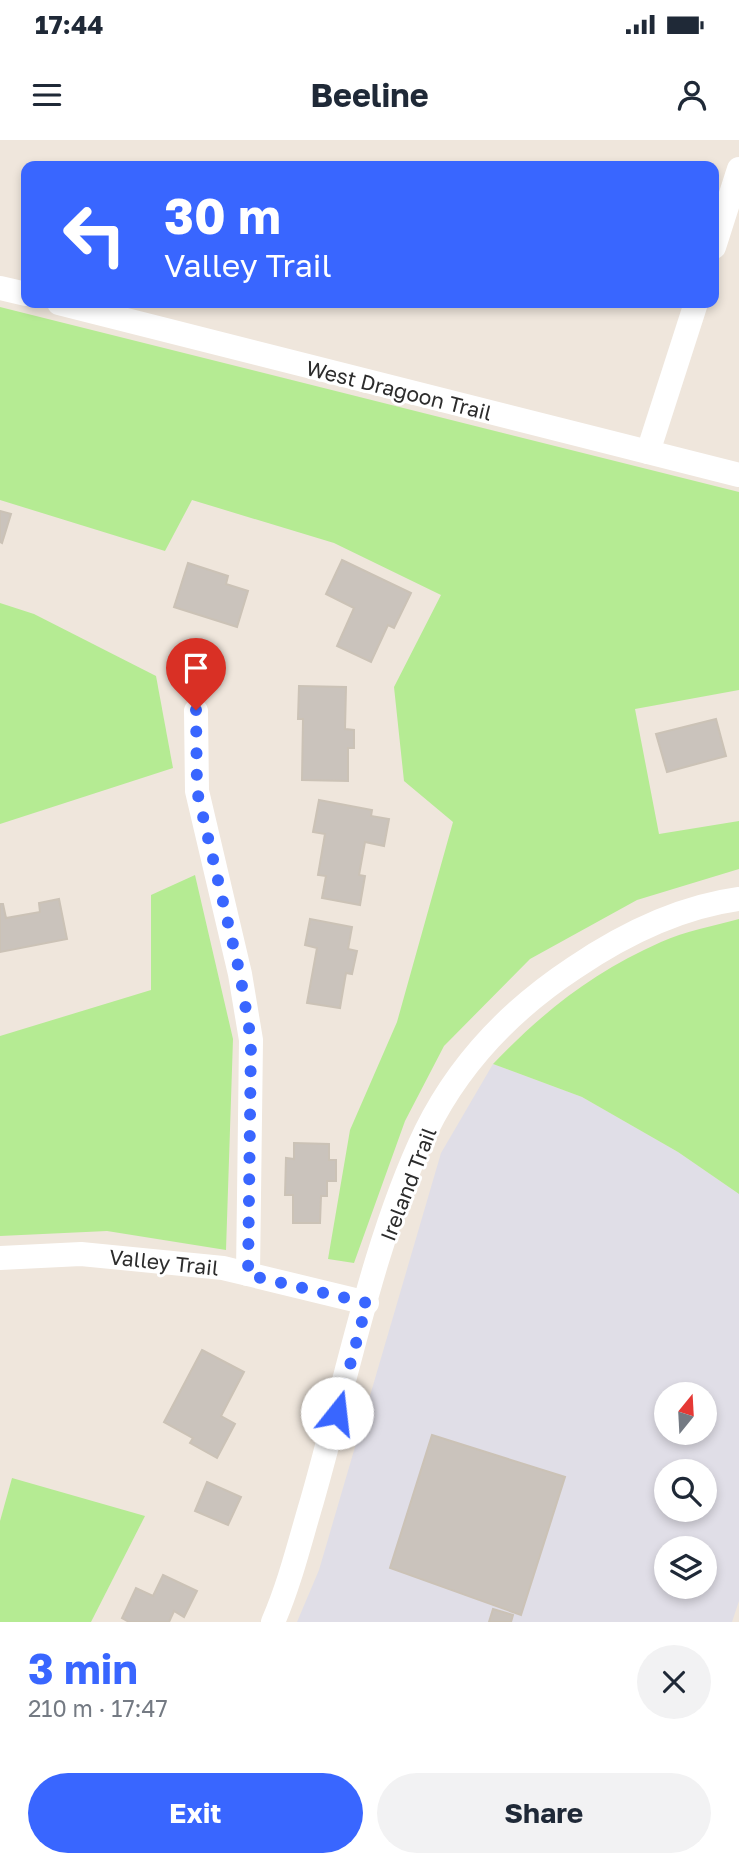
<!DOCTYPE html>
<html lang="en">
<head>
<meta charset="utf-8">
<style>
	body { margin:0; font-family:"Golos Text",sans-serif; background:#f2f2f3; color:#1f2937; height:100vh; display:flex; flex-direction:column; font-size:26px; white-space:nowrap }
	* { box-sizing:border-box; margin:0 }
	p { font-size:23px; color:#747a83 }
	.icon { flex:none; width:38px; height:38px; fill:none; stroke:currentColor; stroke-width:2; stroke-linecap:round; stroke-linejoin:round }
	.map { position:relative; height:1482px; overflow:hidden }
	.panel { display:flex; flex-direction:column; background:#fff; flex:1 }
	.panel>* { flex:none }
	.hud { position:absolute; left:21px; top:21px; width:698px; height:147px; border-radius:14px; box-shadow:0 4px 10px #0003; background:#3966ff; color:#fff; overflow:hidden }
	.needle { width:46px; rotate:18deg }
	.fabs { position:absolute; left:654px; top:1242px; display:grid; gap:14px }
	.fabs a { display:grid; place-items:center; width:63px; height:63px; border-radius:50%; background:#fff; box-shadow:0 4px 10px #0003; font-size:35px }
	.pin { position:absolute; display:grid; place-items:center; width:60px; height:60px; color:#fff; margin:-72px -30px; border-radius:50% 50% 50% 0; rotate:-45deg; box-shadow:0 0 7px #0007 }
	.pin .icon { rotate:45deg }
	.me { position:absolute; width:77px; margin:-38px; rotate:16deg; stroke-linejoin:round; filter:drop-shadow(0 0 5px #0008) }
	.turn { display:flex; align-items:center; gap:24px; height:147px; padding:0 28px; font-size:32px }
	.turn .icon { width:91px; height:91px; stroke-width:2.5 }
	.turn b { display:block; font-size:49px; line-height:60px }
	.round { display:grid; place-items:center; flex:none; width:74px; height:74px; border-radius:37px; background:#f2f2f3 }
	.headline { display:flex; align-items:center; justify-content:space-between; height:119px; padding:0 28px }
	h1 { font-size:42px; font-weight:700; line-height:52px; color:#3966ff }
	.action { display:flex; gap:14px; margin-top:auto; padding:14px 28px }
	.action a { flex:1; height:80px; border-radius:42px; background:#3966ff; color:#fff; font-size:28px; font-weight:700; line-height:80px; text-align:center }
	.action a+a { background:#f2f2f3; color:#1f2937 }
	.status { display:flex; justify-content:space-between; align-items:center; height:49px; padding:0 35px; background:#fff; direction:ltr }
	.status svg { height:19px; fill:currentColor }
	header { display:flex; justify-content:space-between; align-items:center; height:91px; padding:0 28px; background:#fff; font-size:32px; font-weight:700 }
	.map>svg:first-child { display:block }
	.industrial { fill:#e0dee7; fill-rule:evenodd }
	.green { fill:#b5eb93 }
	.building { fill:#cac3bc; stroke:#cbc2b6; stroke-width:2 }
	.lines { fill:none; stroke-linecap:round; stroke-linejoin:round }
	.minor { stroke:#fff; stroke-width:24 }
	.route { stroke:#3966ff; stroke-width:12; stroke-dasharray:0 21.6 }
	.labels { text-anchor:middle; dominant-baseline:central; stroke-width:6; stroke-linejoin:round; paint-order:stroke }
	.street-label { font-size:21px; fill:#2c2c2c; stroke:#fff }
</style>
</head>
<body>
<div class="status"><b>17:44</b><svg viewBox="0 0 49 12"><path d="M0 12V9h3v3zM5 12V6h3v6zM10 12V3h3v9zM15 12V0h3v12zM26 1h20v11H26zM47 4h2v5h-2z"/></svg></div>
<header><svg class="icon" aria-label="menu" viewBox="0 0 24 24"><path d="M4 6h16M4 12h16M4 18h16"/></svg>Beeline<svg class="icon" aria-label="person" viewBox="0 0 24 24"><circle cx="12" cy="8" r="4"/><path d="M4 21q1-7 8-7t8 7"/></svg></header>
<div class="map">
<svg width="739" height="1482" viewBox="0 0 739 1482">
	<rect width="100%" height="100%" fill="#efe6dc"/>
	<path class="industrial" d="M493,924l89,33 96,55 61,42v407l-7,21h-435l22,-52 122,-417zM667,1255h38v38h-38zM667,1332h38v38h-38zM667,1409h38v38h-38z"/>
	<g class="green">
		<path d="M0,167l739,185v198l-104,19 24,125 80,-13v48l-102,31 -107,59 -86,87 -39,75 -51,142 -26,-4 22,-129 47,-108 56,-200 -49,-41 -10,-94 47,-92 -107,-52 -142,-43 -27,51 -165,-51z"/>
		<path d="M0,463l34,11 122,62 17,92 -173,56z"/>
		<path d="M195,735l38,164 -7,211 -119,-19 -107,5v-200l151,-46v-95z"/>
		<path d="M739,779v275l-61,-42 -96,-55 -89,-33c51,-53 100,-92 168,-122 24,-11 53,-16 78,-23z"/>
		<path d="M12,1338l133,38 -54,106h-91v-101z"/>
	</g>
	<g class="building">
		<path d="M0,371l11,3 -9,29 -2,-1z"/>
		<path d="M342,420l69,33 -17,35 -6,-3 -17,37 -34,-16 17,-38 -28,-14z"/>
		<path d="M188,423l40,13 -2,8 22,7 -11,36 -63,-20z"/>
		<path d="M299,546l47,1 -1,42 9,1v18h-6v33l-46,-1 1,-61h-5z"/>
		<path d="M716,579l10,37 -59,16 -11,-38z"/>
		<path d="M319,660l53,10 -1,6 18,3 -5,27 -19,-4 -6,33 6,1 -5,29 -38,-7 4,-22 -8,-1 7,-41 -12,-2z"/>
		<path d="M59,759l8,40 -67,13v-48h3l3,14 34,-6 -1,-9z"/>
		<path d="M310,779l42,8 -4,22 9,2 -5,23 -6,-1 -6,35 -33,-5 10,-55 -12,-3z"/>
		<path d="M294,1003l35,1v16h7v21h-9v15h-6l-1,27h-27v-28h-8l1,-37 8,1z"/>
		<path d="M202,1210l42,22 -23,44 14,8 -18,34 -27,-15 3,-5 -29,-16z"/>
		<path d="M432,1295l133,42 -44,138 -131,-47z"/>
		<path d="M207,1342l34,15 -13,28 -33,-14z"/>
		<path d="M163,1435l34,16 -13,26 -10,-6 -5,11h-40l-7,-4 14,-30 17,8z"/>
		<path d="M493,1469l20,6 -2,7h-22z"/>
	</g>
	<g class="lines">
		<g class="minor">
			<path d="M714,107l25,-78"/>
			<path d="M0,148l26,6"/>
			<path d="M59,163l680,172"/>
			<path d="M648,312l48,-149"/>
			<path d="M196,571l1,80 43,183 11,66 -3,234"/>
			<path d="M0,1118l81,-4 142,14 144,35"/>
			<path d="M273,1482c17,-39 27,-81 39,-121 34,-118 61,-260 114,-370 33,-67 86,-122 148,-163 49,-33 105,-61 165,-69"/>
		</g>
	</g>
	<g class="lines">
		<path class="route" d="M196,570l1,81 43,183 11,66 -3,235 119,28 -30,110"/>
	</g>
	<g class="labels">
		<g class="street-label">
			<text transform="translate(399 250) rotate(14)">West Dragoon Trail</text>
			<text transform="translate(408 1044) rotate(-69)">Ireland Trail</text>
			<text transform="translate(164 1122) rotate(6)">Valley Trail</text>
		</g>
	</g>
</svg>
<div class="fabs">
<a><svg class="needle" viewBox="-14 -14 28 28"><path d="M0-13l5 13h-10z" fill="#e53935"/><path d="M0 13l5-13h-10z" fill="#747a83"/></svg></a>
<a><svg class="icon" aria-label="search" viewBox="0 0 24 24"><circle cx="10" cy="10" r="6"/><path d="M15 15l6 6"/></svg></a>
<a><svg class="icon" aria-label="layers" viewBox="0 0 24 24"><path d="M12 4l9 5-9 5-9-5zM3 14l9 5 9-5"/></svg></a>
</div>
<div class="pin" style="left:196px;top:570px;background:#d93025"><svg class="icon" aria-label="arrive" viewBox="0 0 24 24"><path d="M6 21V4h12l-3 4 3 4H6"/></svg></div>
<svg class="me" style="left:337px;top:1273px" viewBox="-20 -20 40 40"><circle r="19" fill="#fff"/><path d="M0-13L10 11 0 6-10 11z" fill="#3966ff"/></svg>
<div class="hud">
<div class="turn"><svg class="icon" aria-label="left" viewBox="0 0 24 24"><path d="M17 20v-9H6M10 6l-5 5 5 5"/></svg><div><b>30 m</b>Valley Trail</div></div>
</div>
</div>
<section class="panel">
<div class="headline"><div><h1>3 min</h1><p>210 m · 17:47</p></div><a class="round"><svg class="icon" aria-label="close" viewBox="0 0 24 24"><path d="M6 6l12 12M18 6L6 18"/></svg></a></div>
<div class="action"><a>Exit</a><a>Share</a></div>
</section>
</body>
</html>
